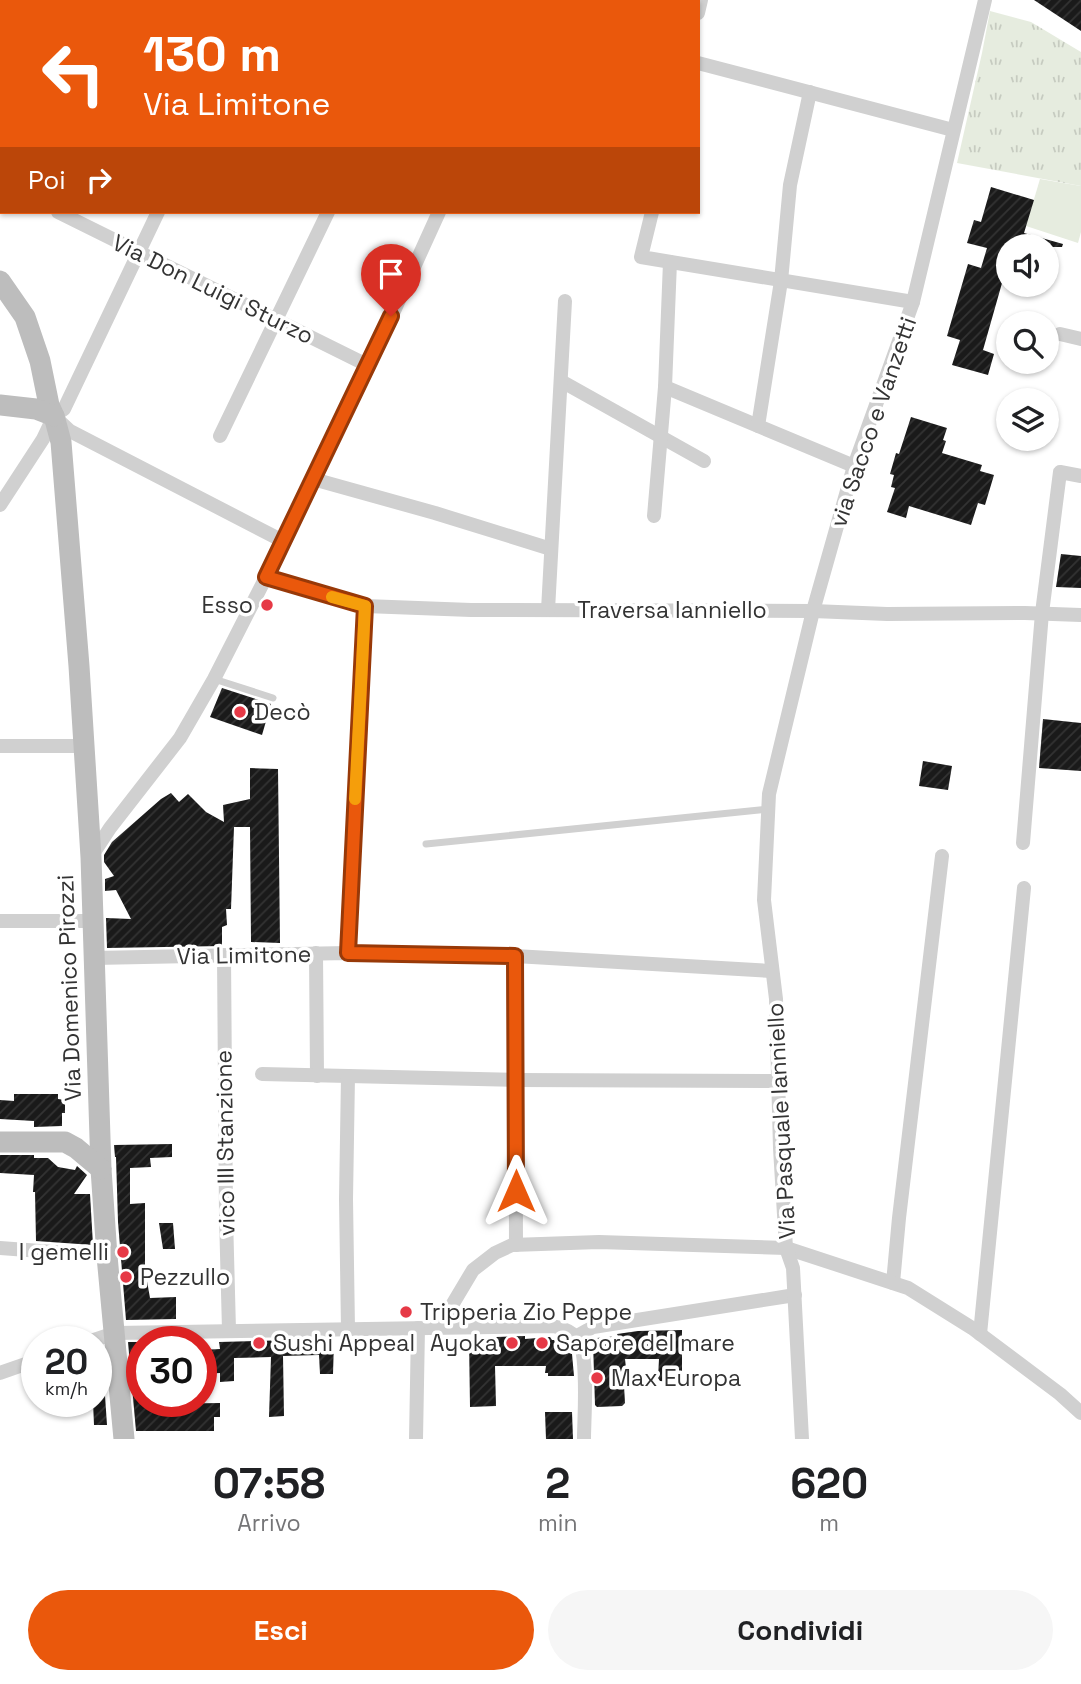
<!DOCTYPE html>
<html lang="it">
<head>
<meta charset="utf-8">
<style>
	body { margin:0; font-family:"Space Grotesk",sans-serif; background:#f6f6f6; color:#202124; height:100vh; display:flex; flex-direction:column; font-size:26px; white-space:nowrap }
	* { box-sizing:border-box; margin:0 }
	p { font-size:23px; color:#757577 }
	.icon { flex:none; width:38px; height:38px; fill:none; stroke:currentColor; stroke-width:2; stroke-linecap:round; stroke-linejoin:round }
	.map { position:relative; height:1439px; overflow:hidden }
	.details { display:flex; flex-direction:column; background:#fff; flex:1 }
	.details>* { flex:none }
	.hud { position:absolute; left:0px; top:0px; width:700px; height:214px; box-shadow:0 2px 5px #0004; background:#ea580c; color:#fff; overflow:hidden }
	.controls { position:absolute; left:996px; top:234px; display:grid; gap:14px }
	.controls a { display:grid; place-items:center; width:63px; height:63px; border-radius:50%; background:#fff; box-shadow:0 2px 5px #0004; font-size:35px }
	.speed { position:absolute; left:21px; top:1326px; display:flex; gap:14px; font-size:35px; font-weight:700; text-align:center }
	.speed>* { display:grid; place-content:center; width:91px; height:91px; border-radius:50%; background:#fff; box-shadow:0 2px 5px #0004; line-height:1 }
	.speed small { font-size:18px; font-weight:400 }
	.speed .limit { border:10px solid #d22; background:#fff; color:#111 }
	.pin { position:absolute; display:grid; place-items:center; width:60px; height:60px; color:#fff; margin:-72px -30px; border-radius:50% 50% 50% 0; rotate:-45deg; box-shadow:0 0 7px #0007 }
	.pin .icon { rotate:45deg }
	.me { position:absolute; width:77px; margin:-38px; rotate:0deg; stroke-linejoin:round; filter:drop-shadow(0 0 5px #0008) }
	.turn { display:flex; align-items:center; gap:24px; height:147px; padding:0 28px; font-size:32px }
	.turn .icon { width:91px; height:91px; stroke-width:2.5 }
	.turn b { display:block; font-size:49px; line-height:60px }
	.then { display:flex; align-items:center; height:66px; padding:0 28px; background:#0003; gap:14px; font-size:26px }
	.eta { display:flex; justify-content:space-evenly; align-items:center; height:119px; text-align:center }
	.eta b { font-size:42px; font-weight:700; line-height:49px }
	.primary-button { display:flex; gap:14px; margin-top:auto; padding:14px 28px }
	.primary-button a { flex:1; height:80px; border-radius:42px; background:#ea580c; color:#fff; font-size:28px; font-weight:700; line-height:80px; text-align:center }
	.primary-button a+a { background:#f6f6f6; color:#202124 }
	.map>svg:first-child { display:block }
	.grass { fill:url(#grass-tufts) }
	.park { fill:#e6ecdf }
	.building { fill:url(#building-hatch) }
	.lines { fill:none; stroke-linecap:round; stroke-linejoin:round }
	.lane { stroke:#d0d0d0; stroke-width:7 }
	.street { stroke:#d0d0d0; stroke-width:14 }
	.secondary { stroke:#bdbdbd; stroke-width:21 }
	.route-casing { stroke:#983908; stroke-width:18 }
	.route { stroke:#ea580c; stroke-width:12 }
	.slow { stroke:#f59e0b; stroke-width:12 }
	.poi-dot { fill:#e63946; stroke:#fff; stroke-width:2.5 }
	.labels { text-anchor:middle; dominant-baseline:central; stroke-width:7; stroke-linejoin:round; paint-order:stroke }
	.street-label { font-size:23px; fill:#333; stroke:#fff }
	.poi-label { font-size:23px; fill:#333; stroke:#fff; text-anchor:start }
</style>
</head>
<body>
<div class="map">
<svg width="1081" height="1439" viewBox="0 0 1081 1439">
	<defs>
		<pattern id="grass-tufts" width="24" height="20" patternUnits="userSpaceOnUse" patternTransform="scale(1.75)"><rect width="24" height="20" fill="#e6ecdf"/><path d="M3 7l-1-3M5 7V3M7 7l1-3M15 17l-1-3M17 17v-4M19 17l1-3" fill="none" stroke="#c6cbc0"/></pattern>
		<pattern id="building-hatch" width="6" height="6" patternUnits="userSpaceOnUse" patternTransform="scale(1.75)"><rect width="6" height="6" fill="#1a1a1a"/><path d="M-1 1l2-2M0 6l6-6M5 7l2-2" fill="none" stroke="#333"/></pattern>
	</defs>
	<rect width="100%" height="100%" fill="#fff"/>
	<path class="grass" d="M990,11l41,11 50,30v134l-124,-23 25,-110z"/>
	<path class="park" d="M1040,179l41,7v46l-3,11 -52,-17z"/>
	<g class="building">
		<path d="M1034,0h47v31z"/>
		<path d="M991,187l43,13 -10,33 39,11 -1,3h-54v15l-25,88 11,4 -6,21 -36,-10 8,-25 -13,-4 21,-72 13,4 6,-20 -20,-5 7,-23 7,2z"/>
		<path d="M911,417l36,11 -4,12 3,1 -4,12 40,12 -2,6 14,4 -9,30 -7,-2 -7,22 -62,-19 -3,12 -19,-6 8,-24 -4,-1 3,-12 -4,-1 6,-21 3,1z"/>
		<path d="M1061,554l20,2v32l-25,-1z"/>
		<path d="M222,688l49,16 -9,31 -52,-18z"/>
		<path d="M1043,719l38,4v48l-42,-3z"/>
		<path d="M923,761l29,5 -4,24 -29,-4z"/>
		<path d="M250,768l28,1 2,174 -29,-1 -1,-115h-16l-3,82h-5l1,16 -5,2v19l-115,2 -1,-30 25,1 -15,-29 -11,1v-12l9,-3 -10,-14v-7l8,-13 49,-43 10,-6 8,9 9,-8 18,18 18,10 -1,-17 27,-6z"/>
		<path d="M14,1094h44v5l7,1v13h-3v13l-28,1v-6l-34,-2v-19l14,1z"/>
		<path d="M172,1144v13l-22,1 1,9 -21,1v36l15,-1v79l2,-1 3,17 26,-1v22l-50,1 -8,-98 -2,-65h-1l-1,-12z"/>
		<path d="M0,1155h34v3h14l10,9 17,3 2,-4 10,9 -13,19h16l3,51 -57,-4 -1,-49h-2l1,-17 -34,-2z"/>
		<path d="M159,1223h14l2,26h-12z"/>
		<path d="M682,1330v48h-12l1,4 -11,-1 -2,-3 1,-19h-34l1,9h-3l2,35 -3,3 -25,1 -2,-2 -2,-63 4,-4 21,-2 -1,-2 21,-3z"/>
		<path d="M525,1336v3l25,-2 2,3h6l1,2 5,2 5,4v5l3,1 2,22h-26v-3h-3l1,-7h-51l1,40 -26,1 -1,-69z"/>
		<path d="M330,1339v2h4l-1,33h-13l-1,-19 -36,1 1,60 -15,1 2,-60 -37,1v23l-14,1v-9l-19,1v-24l19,-1 -1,-7z"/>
		<path d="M128,1342h14v60h13v2l65,-1v14h-6v14h-78z"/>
		<path d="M96,1381h8l3,44h-13l-1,-23h3z"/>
		<path d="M545,1412h27l1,27h-27z"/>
	</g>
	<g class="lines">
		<g class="lane">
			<path d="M214,679l59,19"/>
			<path d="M426,844l342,-35"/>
		</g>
		<g class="street">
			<path d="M67,0l4,2"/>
			<path d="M402,0l3,2"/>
			<path d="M257,2l1,-2"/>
			<path d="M432,2l1,-2"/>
			<path d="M547,2l1,-2"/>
			<path d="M698,13l3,-13"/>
			<path d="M698,63l255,67"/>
			<path d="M0,183l2,1"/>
			<path d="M58,212l311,154"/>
			<path d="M652,212l-11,45 272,45"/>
			<path d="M1060,334l21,5"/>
			<path d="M561,381l143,80"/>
			<path d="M665,387l189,79"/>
			<path d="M55,417l15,14 213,110"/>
			<path d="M758,426l23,-145 9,-96 20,-93"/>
			<path d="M220,436l108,-224"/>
			<path d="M313,479l122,34 116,36"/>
			<path d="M0,505l43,-66 11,-23 10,-7 94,-197"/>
			<path d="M654,516l11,-129 5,-125"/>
			<path d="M266,577l99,29 106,4 342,1 74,3 138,-1 56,2"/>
			<path d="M548,610l17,-309"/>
			<path d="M0,746h84"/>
			<path d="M1023,843l19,-230 18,-141 21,4"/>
			<path d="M91,857l19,-29 70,-90 34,-59 52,-102 103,-211 70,-154"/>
			<path d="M0,921h93"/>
			<path d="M316,953l1,123"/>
			<path d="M348,953l17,-347"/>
			<path d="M224,955l2,261 3,114"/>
			<path d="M515,956l1,289"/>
			<path d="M94,958l254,-5 167,3 257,15"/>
			<path d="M262,1074l254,6 262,1"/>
			<path d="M0,1248l107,8"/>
			<path d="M893,1283l6,-65 43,-362"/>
			<path d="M439,1327l34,-57 22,-17 17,-8 87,-3 187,6 122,40 64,40 88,66 21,19"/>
			<path d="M348,1329l-2,-130 2,-123"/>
			<path d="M980,1334l44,-446"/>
			<path d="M577,1336l16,-9 202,-32"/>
			<path d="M88,1342l27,-9 438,-7c10,2 19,5 25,13 11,15 6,79 6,100"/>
			<path d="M0,1373l37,-13"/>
			<path d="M416,1439l2,-111"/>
			<path d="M802,1439l-9,-171 -7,-20 -6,-100 -4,-149 -12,-99 5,-106 44,-183 41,-145 59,-164 72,-302"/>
		</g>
		<g class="secondary">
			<path d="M0,281l25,36 15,44 9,44 5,11 7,26 18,224 12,191 10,312 6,87 17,183"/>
			<path d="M0,405l36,4 18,7"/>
			<path d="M0,1142h65l11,6 25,21"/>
		</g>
	</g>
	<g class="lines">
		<g class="route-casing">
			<path id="route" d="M391,316l-125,261 99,29 -17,347 167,3 1,235"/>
		</g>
		<use href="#route" class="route"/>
		<path class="slow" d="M332,597l33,9 -10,193"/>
	</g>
	<g class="poi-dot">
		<circle cx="267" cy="605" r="7"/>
		<circle cx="240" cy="712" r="7"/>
		<circle cx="123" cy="1252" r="7"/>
		<circle cx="126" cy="1277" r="7"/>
		<circle cx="406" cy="1312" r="7"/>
		<circle cx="259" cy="1343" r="7"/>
		<circle cx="512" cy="1343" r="7"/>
		<circle cx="542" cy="1343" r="7"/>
		<circle cx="597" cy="1378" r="7"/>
	</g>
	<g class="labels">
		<g class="street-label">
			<text transform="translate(213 289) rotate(26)">Via Don Luigi Sturzo</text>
			<text transform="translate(873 422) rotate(-71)">via Sacco e Vanzetti</text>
			<text x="672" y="610">Traversa Ianniello</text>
			<text transform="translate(244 955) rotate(-1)">Via Limitone</text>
			<text transform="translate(69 988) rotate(-92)">Via Domenico Pirozzi</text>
			<text transform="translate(781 1121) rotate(-93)">Via Pasquale Ianniello</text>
			<text transform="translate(225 1143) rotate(-91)">vico III Stanzione</text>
		</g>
		<g class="poi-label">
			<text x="253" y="605" text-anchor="end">Esso</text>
			<text x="254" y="712">Decò</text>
			<text x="109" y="1252" text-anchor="end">I gemelli</text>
			<text x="140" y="1277">Pezzullo</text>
			<text x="420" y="1312">Tripperia Zio Peppe</text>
			<text x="273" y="1343">Sushi Appeal</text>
			<text x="498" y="1343" text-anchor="end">Ayoka</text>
			<text x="556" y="1343">Sapore del mare</text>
			<text x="611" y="1378">Max Europa</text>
		</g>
	</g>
</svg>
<div class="controls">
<a><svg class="icon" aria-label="sound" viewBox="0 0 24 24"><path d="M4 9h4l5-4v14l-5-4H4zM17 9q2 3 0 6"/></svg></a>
<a><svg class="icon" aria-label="search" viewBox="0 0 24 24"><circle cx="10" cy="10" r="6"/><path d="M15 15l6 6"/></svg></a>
<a><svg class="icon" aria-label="layers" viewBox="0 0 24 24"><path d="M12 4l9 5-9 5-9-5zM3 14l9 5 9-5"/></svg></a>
</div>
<div class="speed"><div>20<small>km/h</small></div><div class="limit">30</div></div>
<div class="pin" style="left:391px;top:316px;background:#d93025"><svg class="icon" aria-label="arrive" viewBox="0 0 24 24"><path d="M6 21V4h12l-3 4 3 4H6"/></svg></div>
<svg class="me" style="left:516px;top:1191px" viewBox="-20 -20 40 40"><path d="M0-17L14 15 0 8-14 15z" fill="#ea580c" stroke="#fff" stroke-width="4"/></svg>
<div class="hud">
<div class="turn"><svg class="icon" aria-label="left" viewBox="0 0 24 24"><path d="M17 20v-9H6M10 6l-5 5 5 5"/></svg><div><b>130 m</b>Via Limitone</div></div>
<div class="then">Poi<svg class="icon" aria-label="right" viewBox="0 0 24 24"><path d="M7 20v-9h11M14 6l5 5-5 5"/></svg></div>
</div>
</div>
<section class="details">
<div class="eta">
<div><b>07:58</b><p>Arrivo</p></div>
<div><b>2</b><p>min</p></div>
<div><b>620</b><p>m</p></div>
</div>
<div class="primary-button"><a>Esci</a><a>Condividi</a></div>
</section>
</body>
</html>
